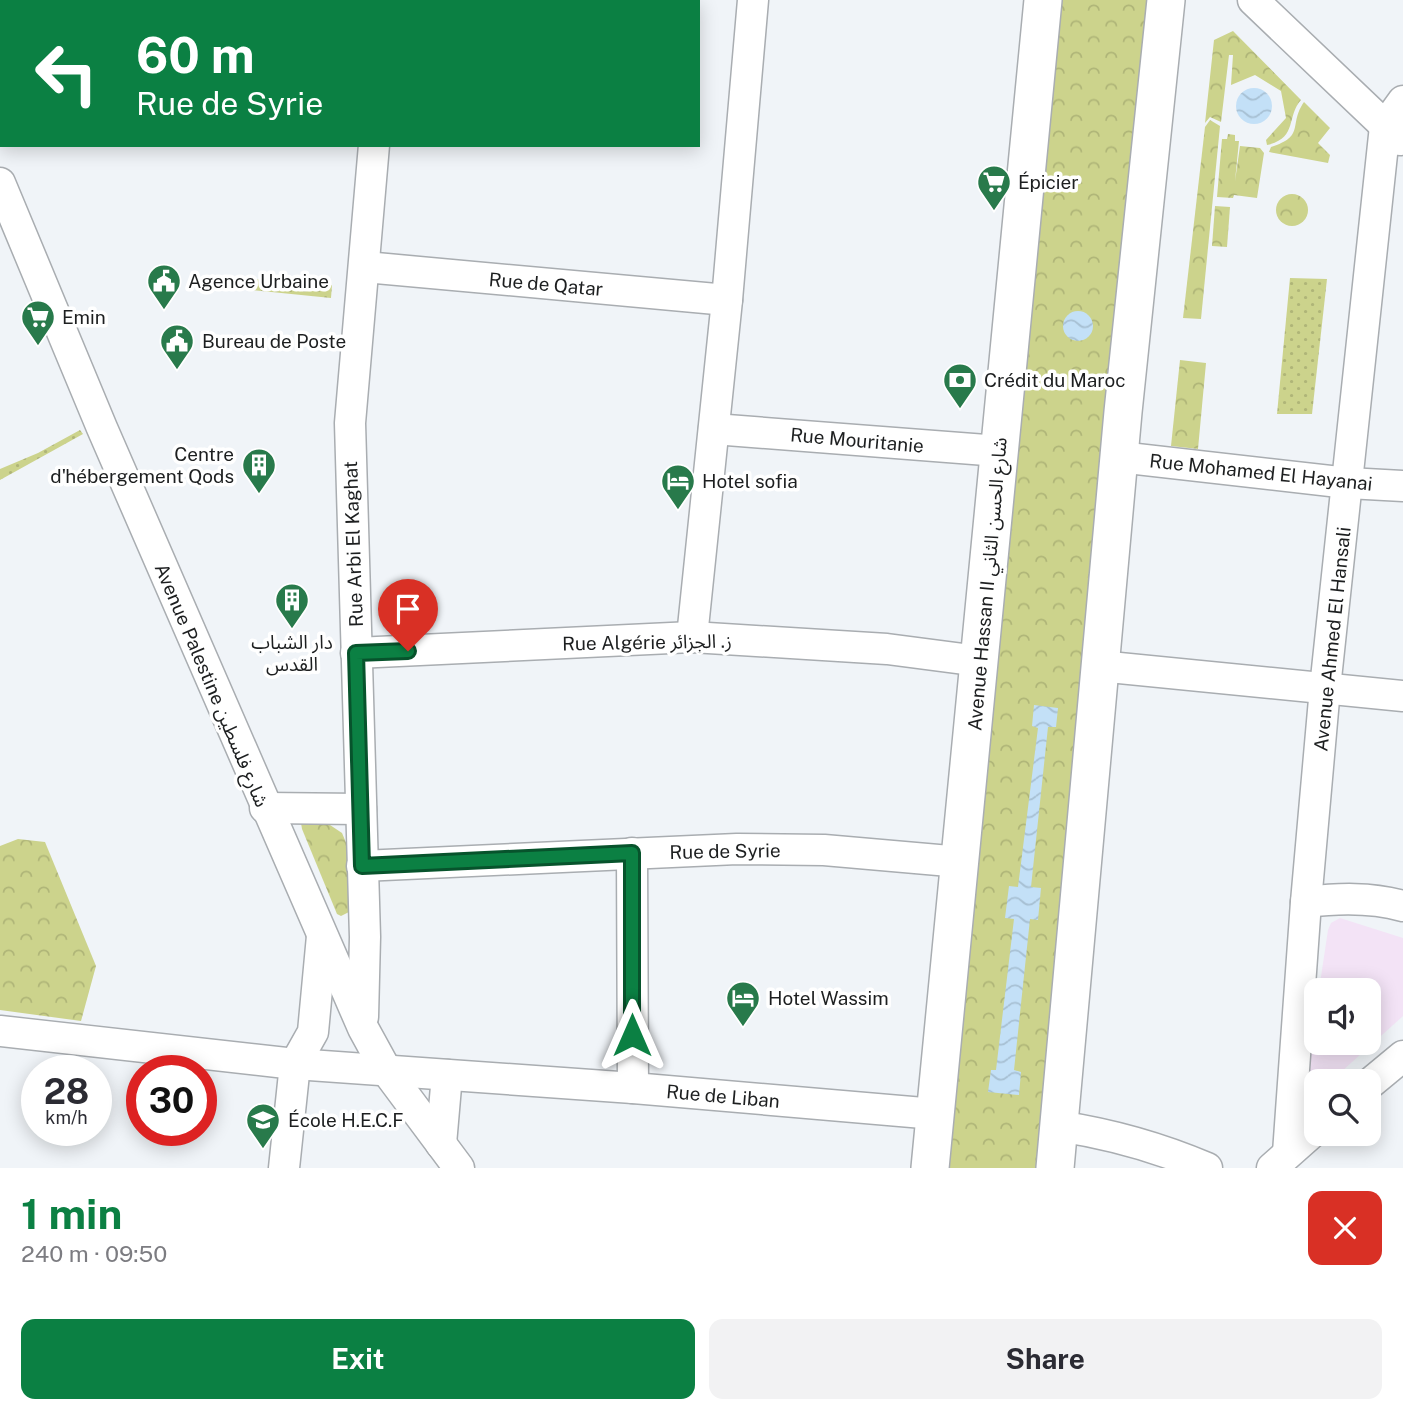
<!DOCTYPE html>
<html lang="en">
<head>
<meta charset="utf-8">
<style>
	body { margin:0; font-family:"Public Sans","Noto Sans Arabic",sans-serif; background:#f2f2f3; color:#2b2b33; height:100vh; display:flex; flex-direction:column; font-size:26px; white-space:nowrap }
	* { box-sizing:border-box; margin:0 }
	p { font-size:23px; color:#7c7c81 }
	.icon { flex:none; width:38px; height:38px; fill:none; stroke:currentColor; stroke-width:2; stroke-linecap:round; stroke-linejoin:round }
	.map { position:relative; height:1168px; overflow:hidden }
	.sheet { display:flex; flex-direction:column; background:#fff; flex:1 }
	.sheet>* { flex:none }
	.hud { position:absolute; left:0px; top:0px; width:700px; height:147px; box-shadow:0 4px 18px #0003; background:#0b8043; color:#fff; overflow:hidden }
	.buttons { position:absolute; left:1304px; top:978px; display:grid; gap:14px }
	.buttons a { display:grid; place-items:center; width:77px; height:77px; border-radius:14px; background:#fff; box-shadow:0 4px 18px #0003; font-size:35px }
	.speed { position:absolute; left:21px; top:1055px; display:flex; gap:14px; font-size:35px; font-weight:700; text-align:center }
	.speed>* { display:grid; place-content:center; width:91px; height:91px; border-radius:50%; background:#fff; box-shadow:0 4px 18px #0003; line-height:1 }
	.speed small { font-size:18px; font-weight:400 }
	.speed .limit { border:10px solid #d22; background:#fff; color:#111 }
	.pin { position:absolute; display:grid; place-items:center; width:60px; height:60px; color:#fff; margin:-72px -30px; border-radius:50% 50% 50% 0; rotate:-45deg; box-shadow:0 0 7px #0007 }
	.pin .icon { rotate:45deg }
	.me { position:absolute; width:77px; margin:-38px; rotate:0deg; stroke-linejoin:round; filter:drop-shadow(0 0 5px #0008) }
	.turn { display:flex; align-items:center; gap:24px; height:147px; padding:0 21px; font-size:32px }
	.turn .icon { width:91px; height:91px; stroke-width:2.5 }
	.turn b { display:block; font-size:49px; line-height:60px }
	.round { display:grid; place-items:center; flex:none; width:74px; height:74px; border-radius:14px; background:#f2f2f3 }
	.head { display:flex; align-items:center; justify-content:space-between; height:119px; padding:0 21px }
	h1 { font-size:42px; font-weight:700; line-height:52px; color:#0b8043 }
	.cta { display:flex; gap:14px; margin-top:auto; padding:14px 21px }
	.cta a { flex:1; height:80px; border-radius:14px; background:#0b8043; color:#fff; font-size:28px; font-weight:700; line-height:80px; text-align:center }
	.cta a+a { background:#f2f2f3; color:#2b2b33 }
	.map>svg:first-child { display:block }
	.medical { fill:#f3e3f6 }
	.park { fill:url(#park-crowns) }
	.garden { fill:url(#garden-dots) }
	.water { fill:url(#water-waves) }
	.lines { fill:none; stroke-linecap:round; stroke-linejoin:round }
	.minor-casing { stroke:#a9adb1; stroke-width:33 }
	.major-casing { stroke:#a9adb1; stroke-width:40 }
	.minor { stroke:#fff; stroke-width:30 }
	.major { stroke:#fff; stroke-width:37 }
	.route-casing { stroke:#07532c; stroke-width:18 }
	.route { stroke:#0b8043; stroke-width:12 }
	.labels { text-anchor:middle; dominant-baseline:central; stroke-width:7; stroke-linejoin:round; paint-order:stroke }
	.poi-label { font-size:19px; fill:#1d1f20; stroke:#fff; text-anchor:start }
	.street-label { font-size:19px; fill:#1d1f20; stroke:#fff }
</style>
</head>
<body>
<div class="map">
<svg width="1403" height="1168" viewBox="0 0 1403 1168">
	<defs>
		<pattern id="park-crowns" width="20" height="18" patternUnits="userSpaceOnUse" patternTransform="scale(1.75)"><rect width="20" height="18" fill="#ccd38c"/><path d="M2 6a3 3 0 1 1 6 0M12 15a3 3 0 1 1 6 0" fill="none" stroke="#afb578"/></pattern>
		<pattern id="garden-dots" width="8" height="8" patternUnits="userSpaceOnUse" patternTransform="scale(1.75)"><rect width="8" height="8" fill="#ccd38c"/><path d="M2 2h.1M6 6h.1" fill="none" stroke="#afb578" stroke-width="1.8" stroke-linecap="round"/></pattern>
		<pattern id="water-waves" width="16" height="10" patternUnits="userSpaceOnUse" patternTransform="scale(1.75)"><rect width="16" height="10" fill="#c3e0f7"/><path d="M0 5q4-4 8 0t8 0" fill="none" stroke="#a7c0d3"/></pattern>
	</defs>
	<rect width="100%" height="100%" fill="#f0f4f8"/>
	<path class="medical" d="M1340,918l63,20v78l-72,65 -24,-2 9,-66v30h52v-53h-49l9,-60 3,-7z"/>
	<g class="park">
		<path d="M1046,0h101l-63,829 -33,339h-111z"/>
		<path d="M1233,31l68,69c-15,17 -3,38 -34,45l-1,-5 20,-22 -5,-27 -26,-16 -24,10 2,-30h-4l-8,67 -11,-5 -5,6 9,-83z"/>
		<path d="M1304,102l26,26 -12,15 12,12 -2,8 -59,-11 2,-5c35,-11 17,-22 33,-45z"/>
		<path d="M1210,120l10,6 -19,193 -18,-1 22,-191z"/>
		<path d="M1228,134l7,1v6h4l-4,40 5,-35 20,2 4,5 -7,45 -23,-3 -1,3 -16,-1 5,-58h5z"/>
		<circle cx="1292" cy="210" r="16"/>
		<path d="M1215,206l15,1 -3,40 -15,-1z"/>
		<path d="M1180,360l26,3 -8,86 -27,-3z"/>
		<path d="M324,821l18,12 5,12 2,67 -8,4 -4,-2 -35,-85 -1,-6z"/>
		<path d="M18,839l27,3 51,124 -15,55 -81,-11v-164z"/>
	</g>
	<g class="garden">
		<path d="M217,276l115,9 -1,13 -111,-11z"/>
		<path d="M1290,278l37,1 -15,135h-35z"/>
		<path d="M80,430l3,4 -83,46v-11l38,-16z"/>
	</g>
	<g class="water">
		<circle cx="1254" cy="106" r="18"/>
		<circle cx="1078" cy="326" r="15"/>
		<path d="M1034,705l24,3 -2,19h-8l-17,160 10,1 -3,32 -8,-1 -16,151 7,2 -2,23 -31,-3 3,-22h5l18,-151 -9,-1 4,-32 9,1 20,-159 -6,-2z"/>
	</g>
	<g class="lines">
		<g class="minor-casing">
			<g id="minor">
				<path d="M1253,0l147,140"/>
				<path d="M387,2v-2"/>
				<path d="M1385,126l18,-25"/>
				<path d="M0,183l102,245 261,600 23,42 73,98"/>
				<path d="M365,267l362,33"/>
				<path d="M714,429l285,22"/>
				<path d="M1119,457l229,26 55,3"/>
				<path d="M692,637l35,-337 26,-300"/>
				<path d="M356,653l336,-16 195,12 92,12"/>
				<path d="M1099,666l304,30"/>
				<path d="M265,808l96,1"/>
				<path d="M632,853l1,235"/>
				<path d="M362,866l375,-17 87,1 137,12"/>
				<path d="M1306,902c33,-4 65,-5 97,4"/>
				<path d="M363,1017l2,-80 -15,-514 24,-278"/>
				<path d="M0,1031l295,33 338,24 302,26"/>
				<path d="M1368,1085l35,-29"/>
				<path d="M1058,1126c53,8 100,21 149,42"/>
				<path d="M441,1144l6,-69"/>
				<path d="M1288,1153l18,-251 19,-214 60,-562"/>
				<path d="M284,1168l11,-104 18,-32 9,-96"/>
				<path d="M1272,1168l44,-39"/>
			</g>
		</g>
		<g class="major-casing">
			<g id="major">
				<path d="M930,1168l113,-1168"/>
				<path d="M1055,1168l68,-756 43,-412"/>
			</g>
		</g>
		<use href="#minor" class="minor"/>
		<use href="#major" class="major"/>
	</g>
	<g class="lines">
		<g class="route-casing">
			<path id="route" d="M408,651l-52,2 6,213 270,-13v182"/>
		</g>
		<use href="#route" class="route"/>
	</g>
	<defs>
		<g id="supermarket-pin" transform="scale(1.75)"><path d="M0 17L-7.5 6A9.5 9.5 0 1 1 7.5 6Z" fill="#287a4b" stroke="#fff"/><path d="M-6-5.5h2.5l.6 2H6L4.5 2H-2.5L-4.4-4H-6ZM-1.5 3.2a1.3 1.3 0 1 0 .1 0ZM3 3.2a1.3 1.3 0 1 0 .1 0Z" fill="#fff"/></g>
		<g id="civic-pin" transform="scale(1.75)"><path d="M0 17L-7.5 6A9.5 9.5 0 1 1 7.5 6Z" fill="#287a4b" stroke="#fff"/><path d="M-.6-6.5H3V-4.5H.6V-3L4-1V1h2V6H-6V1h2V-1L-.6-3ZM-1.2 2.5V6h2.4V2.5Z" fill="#fff"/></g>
		<g id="bank-pin" transform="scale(1.75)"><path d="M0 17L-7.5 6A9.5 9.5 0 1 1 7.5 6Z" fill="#287a4b" stroke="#fff"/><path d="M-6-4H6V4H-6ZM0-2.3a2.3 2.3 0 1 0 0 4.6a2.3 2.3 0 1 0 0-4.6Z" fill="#fff"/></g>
		<g id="building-pin" transform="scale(1.75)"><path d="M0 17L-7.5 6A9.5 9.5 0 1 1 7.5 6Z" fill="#287a4b" stroke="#fff"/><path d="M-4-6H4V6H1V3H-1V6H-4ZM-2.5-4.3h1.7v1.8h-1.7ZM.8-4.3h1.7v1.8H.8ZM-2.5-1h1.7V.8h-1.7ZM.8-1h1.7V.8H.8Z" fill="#fff"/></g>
		<g id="hotel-pin" transform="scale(1.75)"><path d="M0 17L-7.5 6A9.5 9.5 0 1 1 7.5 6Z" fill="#287a4b" stroke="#fff"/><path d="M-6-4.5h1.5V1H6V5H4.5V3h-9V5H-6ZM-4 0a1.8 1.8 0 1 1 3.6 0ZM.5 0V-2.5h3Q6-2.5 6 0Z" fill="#fff"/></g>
		<g id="school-pin" transform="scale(1.75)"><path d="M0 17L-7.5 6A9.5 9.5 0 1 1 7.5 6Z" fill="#287a4b" stroke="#fff"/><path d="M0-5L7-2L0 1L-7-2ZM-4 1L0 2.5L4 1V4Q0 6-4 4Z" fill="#fff"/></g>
	</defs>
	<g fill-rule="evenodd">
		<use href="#supermarket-pin" x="994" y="182"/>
		<use href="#civic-pin" x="164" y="281"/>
		<use href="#supermarket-pin" x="38" y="317"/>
		<use href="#civic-pin" x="177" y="341"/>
		<use href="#bank-pin" x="960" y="380"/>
		<use href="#building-pin" x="259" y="465"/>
		<use href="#hotel-pin" x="678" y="481"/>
		<use href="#building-pin" x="292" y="600"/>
		<use href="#hotel-pin" x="743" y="998"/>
		<use href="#school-pin" x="263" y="1120"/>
	</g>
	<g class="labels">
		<g class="poi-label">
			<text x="1018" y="182">Épicier</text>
			<text x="188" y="281">Agence Urbaine</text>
			<text x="62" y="317">Emin</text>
			<text x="202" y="341">Bureau de Poste</text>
			<text x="984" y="380">Crédit du Maroc</text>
			<text x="234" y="454" text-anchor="end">Centre<tspan x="234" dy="22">d'hébergement Qods</tspan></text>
			<text x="702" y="481">Hotel sofia</text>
			<text x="292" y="642" text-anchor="middle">دار الشباب<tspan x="292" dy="22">القدس</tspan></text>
			<text x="768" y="998">Hotel Wassim</text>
			<text x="288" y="1120">École H.E.C.F</text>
		</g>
		<g class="street-label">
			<text transform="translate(546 284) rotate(5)">Rue de Qatar</text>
			<text transform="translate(857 440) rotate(5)">Rue Mouritanie</text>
			<text transform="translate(1261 472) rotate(6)">Rue Mohamed El Hayanai</text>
			<text transform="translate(353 544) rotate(-92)">Rue Arbi El Kaghat</text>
			<text transform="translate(987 584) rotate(-85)">Avenue Hassan II شارع الحسن الثاني</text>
			<text transform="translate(1332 639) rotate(-84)">Avenue Ahmed El Hansali</text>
			<text transform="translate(647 642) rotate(-1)">Rue Algérie ز. الجزائر</text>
			<text transform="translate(212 685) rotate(67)">Avenue Palestine شارع فلسطين</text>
			<text transform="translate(725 851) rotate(-1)">Rue de Syrie</text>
			<text transform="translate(723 1096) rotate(5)">Rue de Liban</text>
		</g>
	</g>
</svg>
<div class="buttons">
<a><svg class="icon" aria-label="sound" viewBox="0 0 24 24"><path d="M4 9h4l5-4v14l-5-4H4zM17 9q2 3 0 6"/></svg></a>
<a><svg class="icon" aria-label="search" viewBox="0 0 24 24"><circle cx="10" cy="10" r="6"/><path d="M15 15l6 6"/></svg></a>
</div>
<div class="speed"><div>28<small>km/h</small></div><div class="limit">30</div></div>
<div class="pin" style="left:408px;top:651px;background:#d93025"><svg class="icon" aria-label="arrive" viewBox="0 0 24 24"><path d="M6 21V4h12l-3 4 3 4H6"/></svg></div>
<svg class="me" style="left:632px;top:1035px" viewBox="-20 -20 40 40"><path d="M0-17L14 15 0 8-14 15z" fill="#0b8043" stroke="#fff" stroke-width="4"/></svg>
<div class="hud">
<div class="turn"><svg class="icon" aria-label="left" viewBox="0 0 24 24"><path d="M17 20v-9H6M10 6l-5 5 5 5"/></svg><div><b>60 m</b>Rue de Syrie</div></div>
</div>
</div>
<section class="sheet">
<div class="head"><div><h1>1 min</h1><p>240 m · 09:50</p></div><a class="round" style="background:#d93025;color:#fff"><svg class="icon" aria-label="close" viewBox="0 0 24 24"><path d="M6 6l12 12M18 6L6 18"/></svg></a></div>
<div class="cta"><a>Exit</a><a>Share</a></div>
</section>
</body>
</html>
